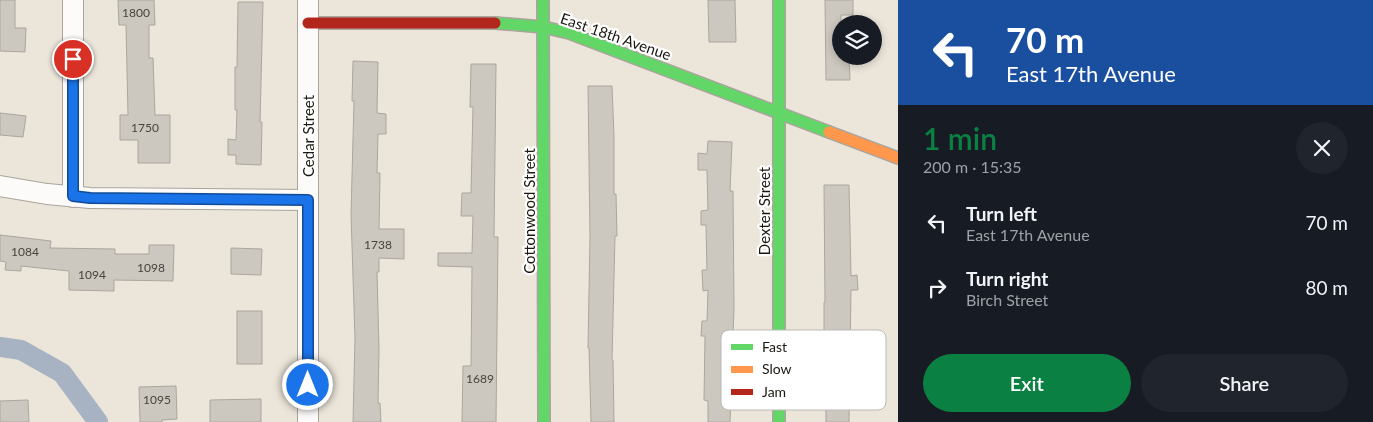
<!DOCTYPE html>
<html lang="en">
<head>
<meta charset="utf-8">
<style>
	body { margin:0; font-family:Lato,sans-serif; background:#20242c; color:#f1f3f6; height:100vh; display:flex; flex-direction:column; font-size:19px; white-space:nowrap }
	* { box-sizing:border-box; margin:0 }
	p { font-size:16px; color:#9ea1a6 }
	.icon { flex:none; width:28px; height:28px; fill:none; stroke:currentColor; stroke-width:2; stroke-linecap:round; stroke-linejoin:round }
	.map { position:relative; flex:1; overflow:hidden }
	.details { display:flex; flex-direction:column; background:#171b24; width:475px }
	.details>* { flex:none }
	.banner { background:#1a4fa0; color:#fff; overflow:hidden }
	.buttons { position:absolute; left:832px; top:15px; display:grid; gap:10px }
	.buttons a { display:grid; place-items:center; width:50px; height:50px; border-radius:50%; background:#171b24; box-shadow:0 2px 8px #0003; font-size:25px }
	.pin { position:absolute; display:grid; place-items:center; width:42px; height:42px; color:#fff; margin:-21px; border:2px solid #fff; border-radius:50%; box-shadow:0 1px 5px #0007 }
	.me { position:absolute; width:55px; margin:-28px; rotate:0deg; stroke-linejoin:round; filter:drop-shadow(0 0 4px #0008) }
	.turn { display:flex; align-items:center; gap:18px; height:105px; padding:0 25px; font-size:22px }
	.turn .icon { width:65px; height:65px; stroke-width:2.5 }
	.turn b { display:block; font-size:35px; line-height:42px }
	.round { display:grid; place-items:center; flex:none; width:52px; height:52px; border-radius:26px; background:#20242c }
	.summary { display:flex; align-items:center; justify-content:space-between; height:85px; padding:0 25px }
	h1 { font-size:30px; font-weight:600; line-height:38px; color:#0b8043 }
	.cta { display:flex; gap:10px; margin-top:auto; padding:10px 25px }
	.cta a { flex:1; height:58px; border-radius:30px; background:#0b8043; color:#fff; font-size:20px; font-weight:600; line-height:58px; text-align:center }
	.cta a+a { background:#20242c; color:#f1f3f6 }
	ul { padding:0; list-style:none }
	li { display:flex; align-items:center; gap:15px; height:65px; padding:0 25px }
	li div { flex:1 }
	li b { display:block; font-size:19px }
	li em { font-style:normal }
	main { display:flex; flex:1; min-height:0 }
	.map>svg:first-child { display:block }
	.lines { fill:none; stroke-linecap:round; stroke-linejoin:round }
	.canal { stroke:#a7b3c2; stroke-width:20 }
	.building { fill:#ccc8bf; stroke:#aba69e }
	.street-casing { stroke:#a9a59c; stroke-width:22 }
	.fast-casing { stroke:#a9a59c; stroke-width:14 }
	.slow-casing { stroke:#a9a59c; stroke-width:14 }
	.jam-casing { stroke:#a9a59c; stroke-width:14 }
	.street { stroke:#fcfbf9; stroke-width:20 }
	.fast { stroke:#63d668; stroke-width:11 }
	.slow { stroke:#ff974d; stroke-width:11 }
	.jam { stroke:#b3261e; stroke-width:11 }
	.route-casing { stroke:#114b97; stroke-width:12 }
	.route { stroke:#1a73e8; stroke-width:9 }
	.labels { text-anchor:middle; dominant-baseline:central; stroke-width:4.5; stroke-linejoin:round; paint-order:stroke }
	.number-label { font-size:12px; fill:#46433c }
	.street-label { font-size:15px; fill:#1a1710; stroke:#fff }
	.key { fill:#fff; stroke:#bab9b7; stroke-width:1 }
	.key-label { font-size:14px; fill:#1a1710 }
</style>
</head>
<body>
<main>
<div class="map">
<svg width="898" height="422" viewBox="0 0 898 422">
	<rect width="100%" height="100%" fill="#ebe5da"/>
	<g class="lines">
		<path class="canal" d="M0,347l21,3 41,23 36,49"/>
	</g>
	<g class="building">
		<path d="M0,0h15v28h11l-1,24 -25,-1z"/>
		<path d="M118,0h36l1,25h-6v33h4l2,57h15v48h-32v-23h-18v-25h8l-2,-90h-7z"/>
		<path d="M708,0h27l1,42h-27z"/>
		<path d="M825,0h28v15h-12v41h8l1,24h-24z"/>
		<path d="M238,2h25l-3,120h2l-1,43 -25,-1v-9h-8v-16l8,1 1,-30h-2v-43h2z"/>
		<path d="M353,61l25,1 -1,51 9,1v20h-8l-1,39h3l-1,56h25v30l-25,-1v14h-2l2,77 -1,54h2l1,19h-28l2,-84 -4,-123 3,-114h-2z"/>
		<path d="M471,64h25l-2,173h4l-2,185h-34l1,-56h8l1,-99 -34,-1v-13h34l1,-37h-12l1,-23h9l2,-86h-3z"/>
		<path d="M588,86h24l2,51v57h2l1,42h-2l-3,124h1l1,62h-23l-2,-74h-1l2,-111z"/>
		<path d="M0,113l26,3 -3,21 -23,-2z"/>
		<path d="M708,141l24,1 -2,49h3l1,116 -4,115h-22v-21l-4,-1 1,-64h-4l1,-15h5l1,-31 -5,1 -1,-21h5l-1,-45h-5v-14l7,-1 -1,-40h-9v-17l9,1z"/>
		<path d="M824,185h25l2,91 6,-1 1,15h-7l-2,132h-23l-1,-77h-1v-43h1z"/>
		<path d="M0,235l51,6 -1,7 65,1v5h34v-9h25l-1,36 -59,-1v11l-45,-1v-19l-48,-5v5l-16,-1 1,-8 -6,-1z"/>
		<path d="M231,248l31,1 -1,26 -30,-1z"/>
		<rect x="237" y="311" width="25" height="53"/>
		<path d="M176,386l1,33 -15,1v2h-22l-1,-35z"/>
		<path d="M261,399v23h-51v-22z"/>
		<path d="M28,400l1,22h-29v-21z"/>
	</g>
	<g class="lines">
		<g class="street-casing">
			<g id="street">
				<path d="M308,0v422"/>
				<path d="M0,186l47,8 43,4 218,2"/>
				<path d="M73,197v-197"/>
			</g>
		</g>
		<g class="fast-casing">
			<g id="fast">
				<path d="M543,0l1,422"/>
				<path d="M779,0v422"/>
				<path d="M495,23l48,4 26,6 260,99"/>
			</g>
		</g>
		<g class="slow-casing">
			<path id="slow" d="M829,132l69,26"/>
		</g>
		<g class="jam-casing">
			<path id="jam" d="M308,23h187"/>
		</g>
		<use href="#street" class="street"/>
		<use href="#fast" class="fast"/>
		<use href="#slow" class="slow"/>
		<use href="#jam" class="jam"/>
	</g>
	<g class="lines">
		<g class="route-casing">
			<path id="route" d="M73,59v137l17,2 218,2v185"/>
		</g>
		<use href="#route" class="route"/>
	</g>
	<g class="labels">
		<g class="number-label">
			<text x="136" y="12">1800</text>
			<text x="145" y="127">1750</text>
			<text x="378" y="244">1738</text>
			<text x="25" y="251">1084</text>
			<text x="151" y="267">1098</text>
			<text x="92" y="274">1094</text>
			<text x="480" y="378">1689</text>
			<text x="157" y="399">1095</text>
		</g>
		<g class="street-label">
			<text transform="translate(616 36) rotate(19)">East 18th Avenue</text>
			<text transform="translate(308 136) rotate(-90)">Cedar Street</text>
			<text transform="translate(529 211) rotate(-90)">Cottonwood Street</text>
			<text transform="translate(764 211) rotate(-90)">Dexter Street</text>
		</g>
	</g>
	<rect x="721" y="330" width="165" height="80" rx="8" class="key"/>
	<rect x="731" y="344" width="22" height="6" fill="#63d668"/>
	<rect x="731" y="366" width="22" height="7" fill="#ff974d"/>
	<rect x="731" y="389" width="22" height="6" fill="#b3261e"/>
	<g class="key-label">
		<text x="762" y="352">Fast</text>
		<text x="762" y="374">Slow</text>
		<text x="762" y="397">Jam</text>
	</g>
</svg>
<div class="buttons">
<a><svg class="icon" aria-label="layers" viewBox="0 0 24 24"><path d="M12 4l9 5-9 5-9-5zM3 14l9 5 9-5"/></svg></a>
</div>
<div class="pin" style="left:73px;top:59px;background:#d93025"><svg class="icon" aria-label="arrive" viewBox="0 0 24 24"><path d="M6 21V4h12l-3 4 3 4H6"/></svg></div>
<svg class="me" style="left:308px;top:385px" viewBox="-20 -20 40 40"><circle r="17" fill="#1a73e8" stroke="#fff" stroke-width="3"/><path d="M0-11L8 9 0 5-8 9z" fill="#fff"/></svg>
</div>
<section class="details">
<div class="banner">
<div class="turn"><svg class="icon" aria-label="left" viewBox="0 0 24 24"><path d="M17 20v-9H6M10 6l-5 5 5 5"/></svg><div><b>70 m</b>East 17th Avenue</div></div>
</div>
<div class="summary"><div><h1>1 min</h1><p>200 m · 15:35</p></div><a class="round"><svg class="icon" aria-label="close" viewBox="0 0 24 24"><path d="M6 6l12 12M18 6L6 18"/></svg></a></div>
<ul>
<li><svg class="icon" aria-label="left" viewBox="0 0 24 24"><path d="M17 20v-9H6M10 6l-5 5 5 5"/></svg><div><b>Turn left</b><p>East 17th Avenue</p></div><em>70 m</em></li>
<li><svg class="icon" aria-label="right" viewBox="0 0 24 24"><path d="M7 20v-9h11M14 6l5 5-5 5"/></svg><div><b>Turn right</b><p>Birch Street</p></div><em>80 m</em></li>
</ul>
<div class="cta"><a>Exit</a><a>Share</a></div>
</section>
</main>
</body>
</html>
